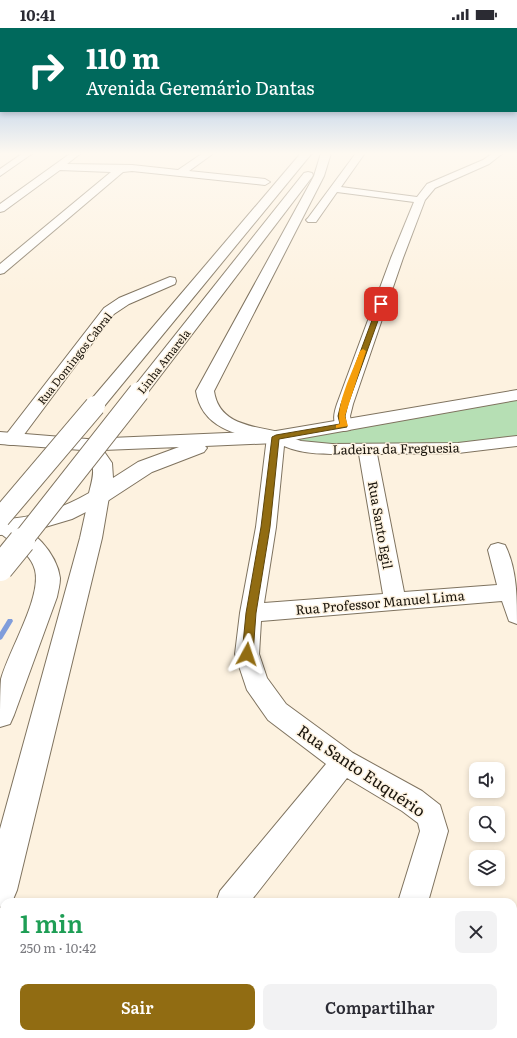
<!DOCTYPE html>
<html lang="pt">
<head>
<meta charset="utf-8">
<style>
	body { margin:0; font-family:Literata,serif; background:#f2f2f3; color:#2b2b33; height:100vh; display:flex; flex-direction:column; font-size:15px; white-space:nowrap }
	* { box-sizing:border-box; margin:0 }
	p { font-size:13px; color:#7c7c81 }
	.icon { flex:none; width:22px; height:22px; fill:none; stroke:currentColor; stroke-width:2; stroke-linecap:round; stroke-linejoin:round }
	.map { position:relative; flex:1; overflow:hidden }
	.details { position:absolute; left:0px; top:870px; width:517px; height:140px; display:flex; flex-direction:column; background:#fff; border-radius:12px 12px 0 0; box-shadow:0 2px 6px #0003 }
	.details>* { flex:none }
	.banner { position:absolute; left:0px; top:0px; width:517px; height:84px; box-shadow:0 2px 6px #0003; background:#00695c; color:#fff; overflow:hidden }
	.tools { position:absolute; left:469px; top:734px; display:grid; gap:8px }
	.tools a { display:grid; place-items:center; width:36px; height:36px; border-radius:8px; background:#fff; box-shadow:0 2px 6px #0003; font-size:20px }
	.pin { position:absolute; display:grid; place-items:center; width:34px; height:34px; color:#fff; margin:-17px; border-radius:8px; box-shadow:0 2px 6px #0006 }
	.me { position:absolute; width:44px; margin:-22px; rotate:5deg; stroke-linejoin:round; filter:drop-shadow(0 0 3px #0008) }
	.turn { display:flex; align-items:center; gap:14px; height:84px; padding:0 20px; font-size:18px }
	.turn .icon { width:52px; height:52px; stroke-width:2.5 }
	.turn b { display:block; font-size:28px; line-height:34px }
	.round { display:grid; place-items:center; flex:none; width:42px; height:42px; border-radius:8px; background:#f2f2f3 }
	.head { display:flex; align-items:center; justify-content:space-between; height:68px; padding:0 20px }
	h1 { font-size:24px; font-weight:600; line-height:30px; color:#1e9e55 }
	.cta { display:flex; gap:8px; margin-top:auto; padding:8px 20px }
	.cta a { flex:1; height:46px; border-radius:8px; background:#916c12; color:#fff; font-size:16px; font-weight:600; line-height:46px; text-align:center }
	.cta a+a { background:#f2f2f3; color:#2b2b33 }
	.status { display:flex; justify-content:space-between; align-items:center; height:28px; padding:0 20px; background:#fff; direction:ltr }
	.status svg { height:11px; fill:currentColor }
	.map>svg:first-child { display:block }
	.green { fill:#b6dfb4 }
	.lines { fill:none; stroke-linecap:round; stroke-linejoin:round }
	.stream { fill:#809ddb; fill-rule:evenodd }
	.street-casing { stroke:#7f735f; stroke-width:2 }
	.primary-casing { stroke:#7f735f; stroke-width:2 }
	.highway-casing { stroke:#7f735f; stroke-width:2 }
	.street { fill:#fff; fill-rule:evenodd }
	.primary { fill:#fff; fill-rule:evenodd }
	.highway { fill:#fff; fill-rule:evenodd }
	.highway-bridge-far1-casing { stroke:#7f735f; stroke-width:22; stroke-linecap:butt }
	.highway-bridge-casing { stroke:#7f735f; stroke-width:28; stroke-linecap:butt }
	.highway-bridge-far1 { stroke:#fff; stroke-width:20 }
	.highway-bridge { stroke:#fff; stroke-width:26 }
	.route { fill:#916c12; stroke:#5e460c }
	.slow { fill:#f59e0b }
	.labels { text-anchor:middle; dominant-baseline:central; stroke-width:3; stroke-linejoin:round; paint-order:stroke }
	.far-street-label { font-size:11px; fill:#19140c; stroke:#fdf2e0 }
	.street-label { font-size:13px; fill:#19140c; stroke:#fdf2e0 }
	.near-street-label { font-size:16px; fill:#19140c; stroke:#fdf2e0 }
</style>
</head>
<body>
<div class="status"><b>10:41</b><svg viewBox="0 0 49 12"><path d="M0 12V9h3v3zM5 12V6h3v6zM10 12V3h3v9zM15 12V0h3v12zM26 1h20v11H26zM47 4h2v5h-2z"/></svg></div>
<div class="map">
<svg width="517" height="1010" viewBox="0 0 517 1010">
	<rect width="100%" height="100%" fill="#fdf2e0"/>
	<path class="green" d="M517,369v42l-62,5 -127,1 -20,-2 -19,-5z"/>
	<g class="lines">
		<path class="stream" d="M8,591h4l1,2 -11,18 -2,1v-8z"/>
		<g class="street-casing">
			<g id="street">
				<path d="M23,125h10l-33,23v-7z"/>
				<path d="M71,125h10l-14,11 65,1 46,5 25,-17h11l-25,18 76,8 5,3 -5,3 -133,-14 -9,1 -119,101 -4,1v-10l111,-92 -51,-2 -56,41 -4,1v-8z"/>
				<path d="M356,125h9l-24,34 76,10 10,-13 56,-24 10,-7h10l-14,11 -54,24 -10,12 -22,58 -50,146 -3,12 2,10 -2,4 -6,1 -6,-1c-6,-9 -4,-17 -1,-26l54,-146 23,-56 -77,-10 -21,30h-8l-2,-2 2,-2z"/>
				<path d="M170,249l5,1 1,3 -1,3 -46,20 -15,10 -97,130 -6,1 -6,-1 -3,-4 3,-4 99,-128 15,-10z"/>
				<path d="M276,404l25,9 31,3 126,-1 59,-7v10l-59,7 -81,1 27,138 93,-7 -9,-35 3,-5 7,-2 7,2c12,24 12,52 12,79l-8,-3 -7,-20 -241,20 -2,33 8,24 19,26 67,49 69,38 18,14 8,26 -20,71h-30l22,-71 -2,-8 -16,-12 -55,-33 -97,124h-34l4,-11 106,-127 -58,-44 -21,-30 -12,-36 5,-41 16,-86 11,-90 3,-4zM284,418c23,10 50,8 75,8l24,140 -119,9 12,-76z"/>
				<path d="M102,1006h37l-1,4h-37z"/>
				<path d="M285,1006h37l1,4h-37z"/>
				<path d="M352,1006h36l-1,4h-36z"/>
			</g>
		</g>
		<g class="primary-casing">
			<path id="primary" d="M517,362v10l-241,43 -71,3 2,2 -3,4 -52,20 -46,30 -34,17 -47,14 -25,2v-16c32,0 61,-10 89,-26 5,-20 8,-27 -7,-43l-82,-6v-12l87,7 189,-8zM179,419l-41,15 -25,16 -1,-15 -9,-13z"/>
		</g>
		<g class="highway-casing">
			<g id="highway">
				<path d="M301,125h11l-211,257 -6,1 -6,-1 -3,-4 3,-4z"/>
				<path d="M321,125h10l-7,23 -110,215c5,35 41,35 69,42l2,4 -2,4 -7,2c-33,-7 -74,-12 -80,-52l118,-215z"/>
				<path d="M308,144l4,1 1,2 -1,2 -167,219 -6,1 -6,-1 -3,-4 3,-4 171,-215z"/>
				<path d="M99,462l7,2 3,5 -7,41 -85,352 -5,12h-8v3l-4,2v-78l80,-291 9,-41 3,-5z"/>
				<path d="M8,492c24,7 49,33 52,58 0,7 -2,13 -3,19l-43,118 -4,9 -10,3c0,-13 0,-36 1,-48 8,-29 41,-82 34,-109 -4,-17 -23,-27 -35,-37v-10z"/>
			</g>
		</g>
		<use href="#street" class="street"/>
		<use href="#primary" class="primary"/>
		<use href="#highway" class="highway"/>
		<g class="highway-bridge-far1-casing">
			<g id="highway-bridge-far1">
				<path d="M0,490l95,-112"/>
				<path d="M21,514l118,-150"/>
			</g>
		</g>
		<g class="highway-bridge-casing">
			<path id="highway-bridge" d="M0,540l22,-27"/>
		</g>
		<use href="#highway-bridge-far1" class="highway-bridge-far1"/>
		<use href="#highway-bridge" class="highway-bridge"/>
	</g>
	<linearGradient id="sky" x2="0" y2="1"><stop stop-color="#7eabe3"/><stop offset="0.47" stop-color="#fef9f1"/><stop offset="1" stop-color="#fef9f1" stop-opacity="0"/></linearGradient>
	<rect width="517" height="267" fill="url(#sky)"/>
	<path class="route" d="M381,274l3,2 -36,100 -3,12 2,11 -68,12 -9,88 -14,86 -3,41 -2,3h-7l-2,-3 4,-41 15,-86 11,-90 4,-2 64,-11 -2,-8 3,-12 37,-100z"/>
	<path class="slow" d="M363,321l3,2 -21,65 3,10 -12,2v-3l4,-1c-5,-19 13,-53 20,-73z"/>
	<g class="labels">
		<g class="far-street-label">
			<text transform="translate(74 330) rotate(-52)">Rua Domingos Cabral</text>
			<text transform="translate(163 333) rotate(-52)">Linha Amarela</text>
		</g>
		<g class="street-label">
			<text transform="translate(396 420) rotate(-1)">Ladeira da Freguesia</text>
			<text transform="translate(381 497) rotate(80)">Rua Santo Egil</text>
			<text transform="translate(380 574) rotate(-5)">Rua Professor Manuel Lima</text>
		</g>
		<g class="near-street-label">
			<text transform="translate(362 742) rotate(34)">Rua Santo Euquério</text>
		</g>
	</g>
</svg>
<div class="tools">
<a><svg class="icon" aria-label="sound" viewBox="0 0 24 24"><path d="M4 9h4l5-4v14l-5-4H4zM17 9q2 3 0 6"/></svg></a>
<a><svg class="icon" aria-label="search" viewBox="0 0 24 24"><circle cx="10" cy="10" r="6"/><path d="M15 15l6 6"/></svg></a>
<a><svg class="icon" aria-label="layers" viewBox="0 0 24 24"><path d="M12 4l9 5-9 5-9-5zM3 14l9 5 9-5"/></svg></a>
</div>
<div class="pin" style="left:381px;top:276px;background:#d93025"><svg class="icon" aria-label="arrive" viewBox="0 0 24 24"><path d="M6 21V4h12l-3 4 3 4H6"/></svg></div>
<svg class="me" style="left:247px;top:626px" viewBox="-20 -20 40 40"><path d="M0-17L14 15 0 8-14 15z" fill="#916c12" stroke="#fff" stroke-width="4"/></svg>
<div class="banner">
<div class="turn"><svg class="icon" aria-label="right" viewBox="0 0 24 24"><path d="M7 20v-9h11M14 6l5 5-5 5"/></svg><div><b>110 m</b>Avenida Geremário Dantas</div></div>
</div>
<section class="details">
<div class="head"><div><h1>1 min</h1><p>250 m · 10:42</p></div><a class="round"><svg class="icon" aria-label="close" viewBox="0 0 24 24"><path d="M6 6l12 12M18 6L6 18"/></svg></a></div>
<div class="cta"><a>Sair</a><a>Compartilhar</a></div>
</section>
</div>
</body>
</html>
